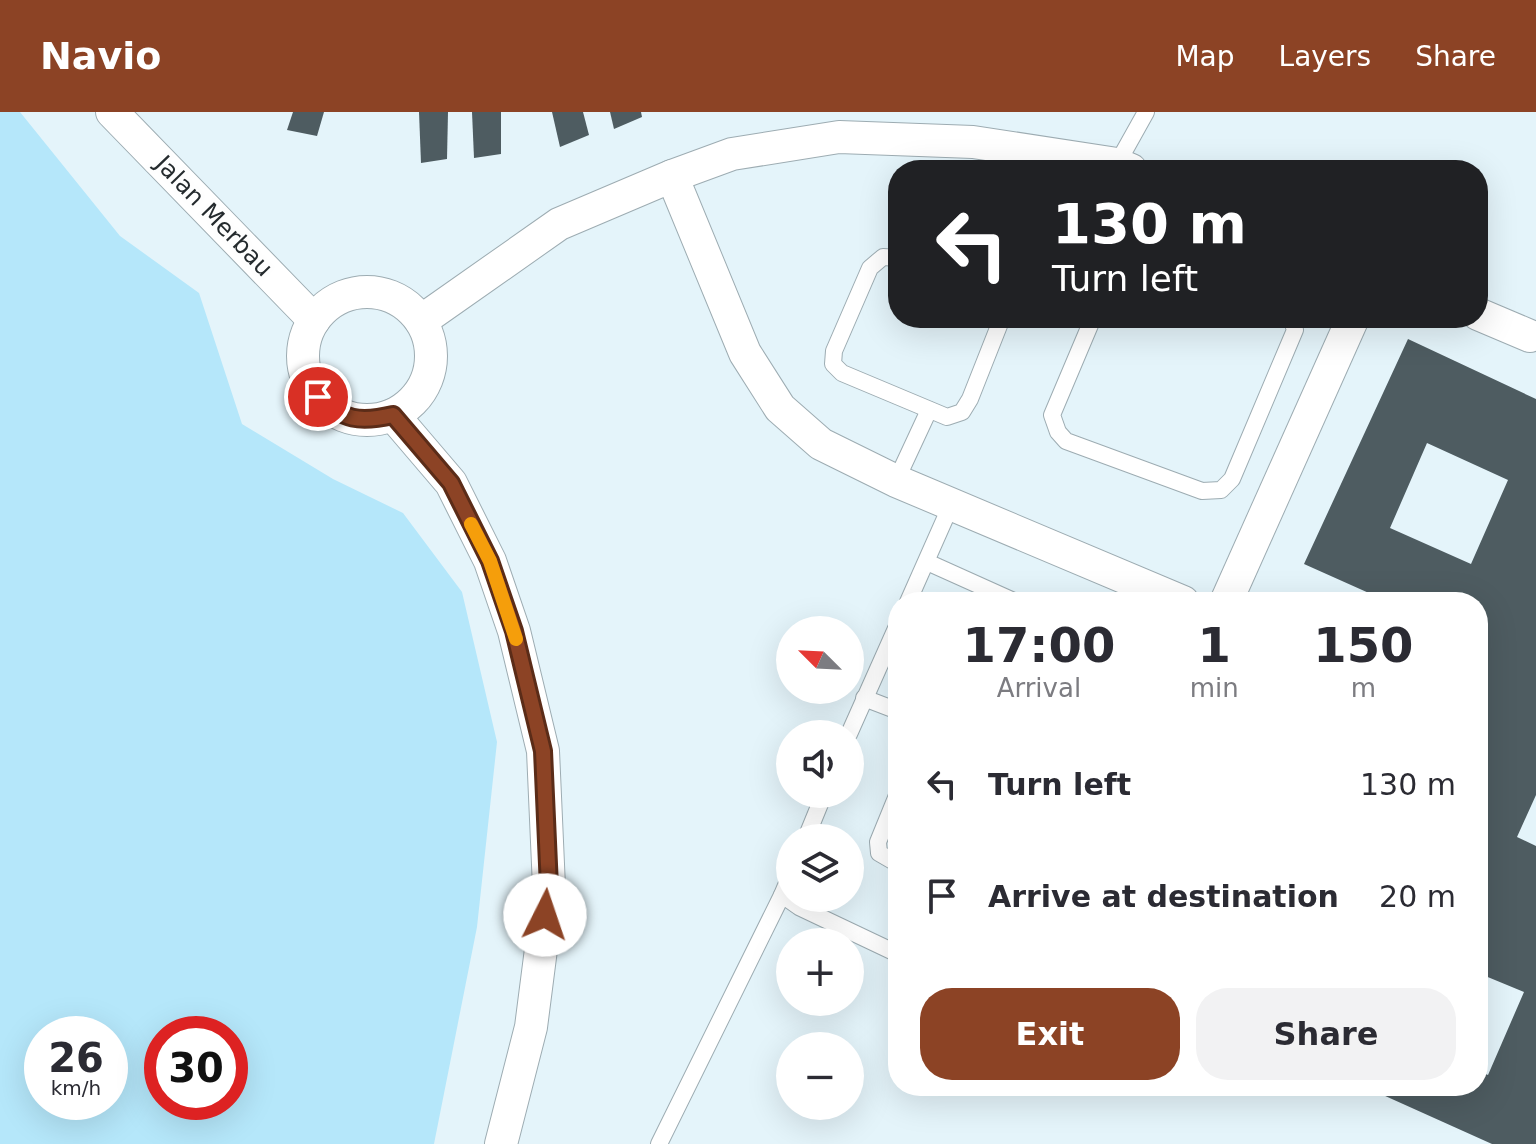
<!DOCTYPE html>
<html lang="en">
<head>
<meta charset="utf-8">
<style>
	body { margin:0; font-family:"DejaVu Sans",sans-serif; background:#f2f2f3; color:#2b2b33; height:100vh; display:flex; flex-direction:column; font-size:30px; white-space:nowrap }
	* { box-sizing:border-box; margin:0 }
	p { font-size:26px; color:#7c7c81 }
	.icon { flex:none; width:44px; height:44px; fill:none; stroke:currentColor; stroke-width:2; stroke-linecap:round; stroke-linejoin:round }
	.map { position:relative; flex:1; overflow:hidden }
	.drawer { position:absolute; left:888px; top:480px; width:600px; height:504px; display:flex; flex-direction:column; background:#fff; border-radius:32px; box-shadow:0 8px 32px #0002 }
	.drawer>* { flex:none }
	.guide { position:absolute; left:888px; top:48px; width:600px; height:168px; border-radius:32px; box-shadow:0 8px 32px #0002; background:#202124; color:#fff; overflow:hidden }
	.needle { width:52px; rotate:294deg }
	.tools { position:absolute; left:776px; top:504px; display:grid; gap:16px }
	.tools a { display:grid; place-items:center; width:88px; height:88px; border-radius:50%; background:#fff; box-shadow:0 8px 32px #0002; font-size:40px }
	.speed { position:absolute; left:24px; top:904px; display:flex; gap:16px; font-size:40px; font-weight:700; text-align:center }
	.speed>* { display:grid; place-content:center; width:104px; height:104px; border-radius:50%; background:#fff; box-shadow:0 8px 32px #0002; line-height:1 }
	.speed small { font-size:20px; font-weight:400 }
	.speed .limit { border:12px solid #d22; background:#fff; color:#111 }
	.pin { position:absolute; display:grid; place-items:center; width:68px; height:68px; color:#fff; margin:-34px; border:4px solid #fff; border-radius:50%; box-shadow:0 2px 8px #0007 }
	.me { position:absolute; width:88px; margin:-44px; rotate:4deg; stroke-linejoin:round; filter:drop-shadow(0 0 6px #0008) }
	.turn { display:flex; align-items:center; gap:28px; height:168px; padding:0 32px; font-size:36px }
	.turn .icon { width:104px; height:104px; stroke-width:2.5 }
	.turn b { display:block; font-size:56px; line-height:68px }
	.eta { display:flex; justify-content:space-evenly; align-items:center; height:136px; text-align:center }
	.eta b { font-size:48px; font-weight:700; line-height:56px }
	.action { display:flex; gap:16px; margin-top:auto; padding:16px 32px }
	.action a { flex:1; height:92px; border-radius:32px; background:#8c4325; color:#fff; font-size:32px; font-weight:700; line-height:92px; text-align:center }
	.action a+a { background:#f2f2f3; color:#2b2b33 }
	ul { padding:0; list-style:none }
	li { display:flex; align-items:center; gap:24px; height:112px; padding:0 32px }
	li div { flex:1 }
	li b { display:block; font-size:30px }
	li em { font-style:normal }
	header { display:flex; align-items:center; gap:48px; box-sizing:border-box; height:112px; padding:0 40px; background:#8c4325; color:#fff }
	header strong { font-size:38px }
	nav { display:flex; gap:44px; margin-inline-start:auto; font-size:28px }
	.map>svg:first-child { display:block }
	.green { fill:#b5e7fa; fill-rule:evenodd }
	.building { fill:#4e5c61; fill-rule:evenodd }
	.lines { fill:none; stroke-linecap:round; stroke-linejoin:round }
	.lane-casing { stroke:#9dacb2; stroke-width:18 }
	.street-casing { stroke:#9dacb2; stroke-width:34 }
	.lane { stroke:#fff; stroke-width:16 }
	.street { stroke:#fff; stroke-width:32 }
	.route-casing { stroke:#5b2c18; stroke-width:20 }
	.route { stroke:#8c4325; stroke-width:14 }
	.slow { stroke:#f59e0b; stroke-width:14 }
	.labels { text-anchor:middle; dominant-baseline:central; stroke-width:8; stroke-linejoin:round; paint-order:stroke }
	.street-label { font-size:24px; fill:#252b2e; stroke:#fefefe }
</style>
</head>
<body>
<header>
<strong>Navio</strong>
<nav><a>Map</a><a>Layers</a><a>Share</a></nav>
</header>
<div class="map">
<svg width="1536" height="1032" viewBox="0 0 1536 1032">
	<rect width="100%" height="100%" fill="#e4f4fa"/>
	<path class="green" d="M0,0h20l100,124 79,57 43,131 91,55 70,34 59,79 35,150 -20,185 -43,217h-434zM42,922h68v68h-68zM230,922v68h-68v-68z"/>
	<g class="building">
		<path d="M293,0h31l-7,24 -30,-6z"/>
		<path d="M419,0h29l-1,47 -26,4z"/>
		<path d="M472,0h29v42l-27,4z"/>
		<path d="M552,0h31l6,23 -29,12z"/>
		<path d="M610,0h31l1,5 -28,12z"/>
		<path d="M1408,227l128,60v396l-19,42 19,9v298h-44l-129,-58h115v-15l10,4 36,-83 -46,-19v-371h-89l-85,-38zM1427,331l81,37 -37,84 -81,-36z"/>
	</g>
	<g class="lines">
		<g class="lane-casing">
			<g id="lane">
				<path d="M1117,52l29,-52"/>
				<path d="M898,146l-15,-1 -13,11 -36,83 -1,13 9,9 105,44 15,-5 8,-13 32,-81"/>
				<path d="M1093,206l-41,97 6,17 8,9 136,50 19,-1 11,-11 63,-149 -4,-12"/>
				<path d="M896,369l33,-71"/>
				<path d="M927,450l89,40"/>
				<path d="M908,490l43,-97"/>
				<path d="M864,586l34,13"/>
				<path d="M849,622l49,-110"/>
				<path d="M898,681l-20,49 1,11 19,11"/>
				<path d="M806,726l18,-44"/>
				<path d="M790,764l-8,19 17,12 99,47"/>
				<path d="M659,1032l123,-249"/>
			</g>
		</g>
		<g class="street-casing">
			<g id="street">
				<path d="M112,0l202,208"/>
				<path d="M672,64l73,177 35,55 41,36 75,37 287,121"/>
				<circle cx="367" cy="244" r="64"/>
				<path d="M1478,202l52,22"/>
				<path d="M421,209l138,-97 113,-48 60,-22 107,-17 134,5 144,22 14,6"/>
				<path d="M393,303l58,68 39,78 24,70 29,120 6,136 -18,140 -30,117"/>
				<path d="M1226,490l127,-284"/>
			</g>
		</g>
		<use href="#lane" class="lane"/>
		<use href="#street" class="street"/>
	</g>
	<g class="lines">
		<g class="route-casing">
			<path id="route" d="M318,285c26,23 41,26 75,18l58,68 39,78 24,70 29,120 6,136 -4,28"/>
		</g>
		<use href="#route" class="route"/>
		<path class="slow" d="M471,412l19,37 26,78"/>
	</g>
	<g class="labels">
		<g class="street-label">
			<text transform="translate(214 104) rotate(46)">Jalan Merbau</text>
		</g>
	</g>
</svg>
<div class="tools">
<a><svg class="needle" viewBox="-14 -14 28 28"><path d="M0-13l5 13h-10z" fill="#e53935"/><path d="M0 13l5-13h-10z" fill="#7c7c81"/></svg></a>
<a><svg class="icon" aria-label="sound" viewBox="0 0 24 24"><path d="M4 9h4l5-4v14l-5-4H4zM17 9q2 3 0 6"/></svg></a>
<a><svg class="icon" aria-label="layers" viewBox="0 0 24 24"><path d="M12 4l9 5-9 5-9-5zM3 14l9 5 9-5"/></svg></a>
<a>+</a>
<a>−</a>
</div>
<div class="speed"><div>26<small>km/h</small></div><div class="limit">30</div></div>
<div class="pin" style="left:318px;top:285px;background:#d93025"><svg class="icon" aria-label="arrive" viewBox="0 0 24 24"><path d="M6 21V4h12l-3 4 3 4H6"/></svg></div>
<svg class="me" style="left:545px;top:803px" viewBox="-20 -20 40 40"><circle r="19" fill="#fff"/><path d="M0-13L10 11 0 6-10 11z" fill="#8c4325"/></svg>
<div class="guide">
<div class="turn"><svg class="icon" aria-label="left" viewBox="0 0 24 24"><path d="M17 20v-9H6M10 6l-5 5 5 5"/></svg><div><b>130 m</b>Turn left</div></div>
</div>
<section class="drawer">
<div class="eta">
<div><b>17:00</b><p>Arrival</p></div>
<div><b>1</b><p>min</p></div>
<div><b>150</b><p>m</p></div>
</div>
<ul>
<li><svg class="icon" aria-label="left" viewBox="0 0 24 24"><path d="M17 20v-9H6M10 6l-5 5 5 5"/></svg><div><b>Turn left</b></div><em>130 m</em></li>
<li><svg class="icon" aria-label="arrive" viewBox="0 0 24 24"><path d="M6 21V4h12l-3 4 3 4H6"/></svg><div><b>Arrive at destination</b></div><em>20 m</em></li>
</ul>
<div class="action"><a>Exit</a><a>Share</a></div>
</section>
</div>
</body>
</html>
